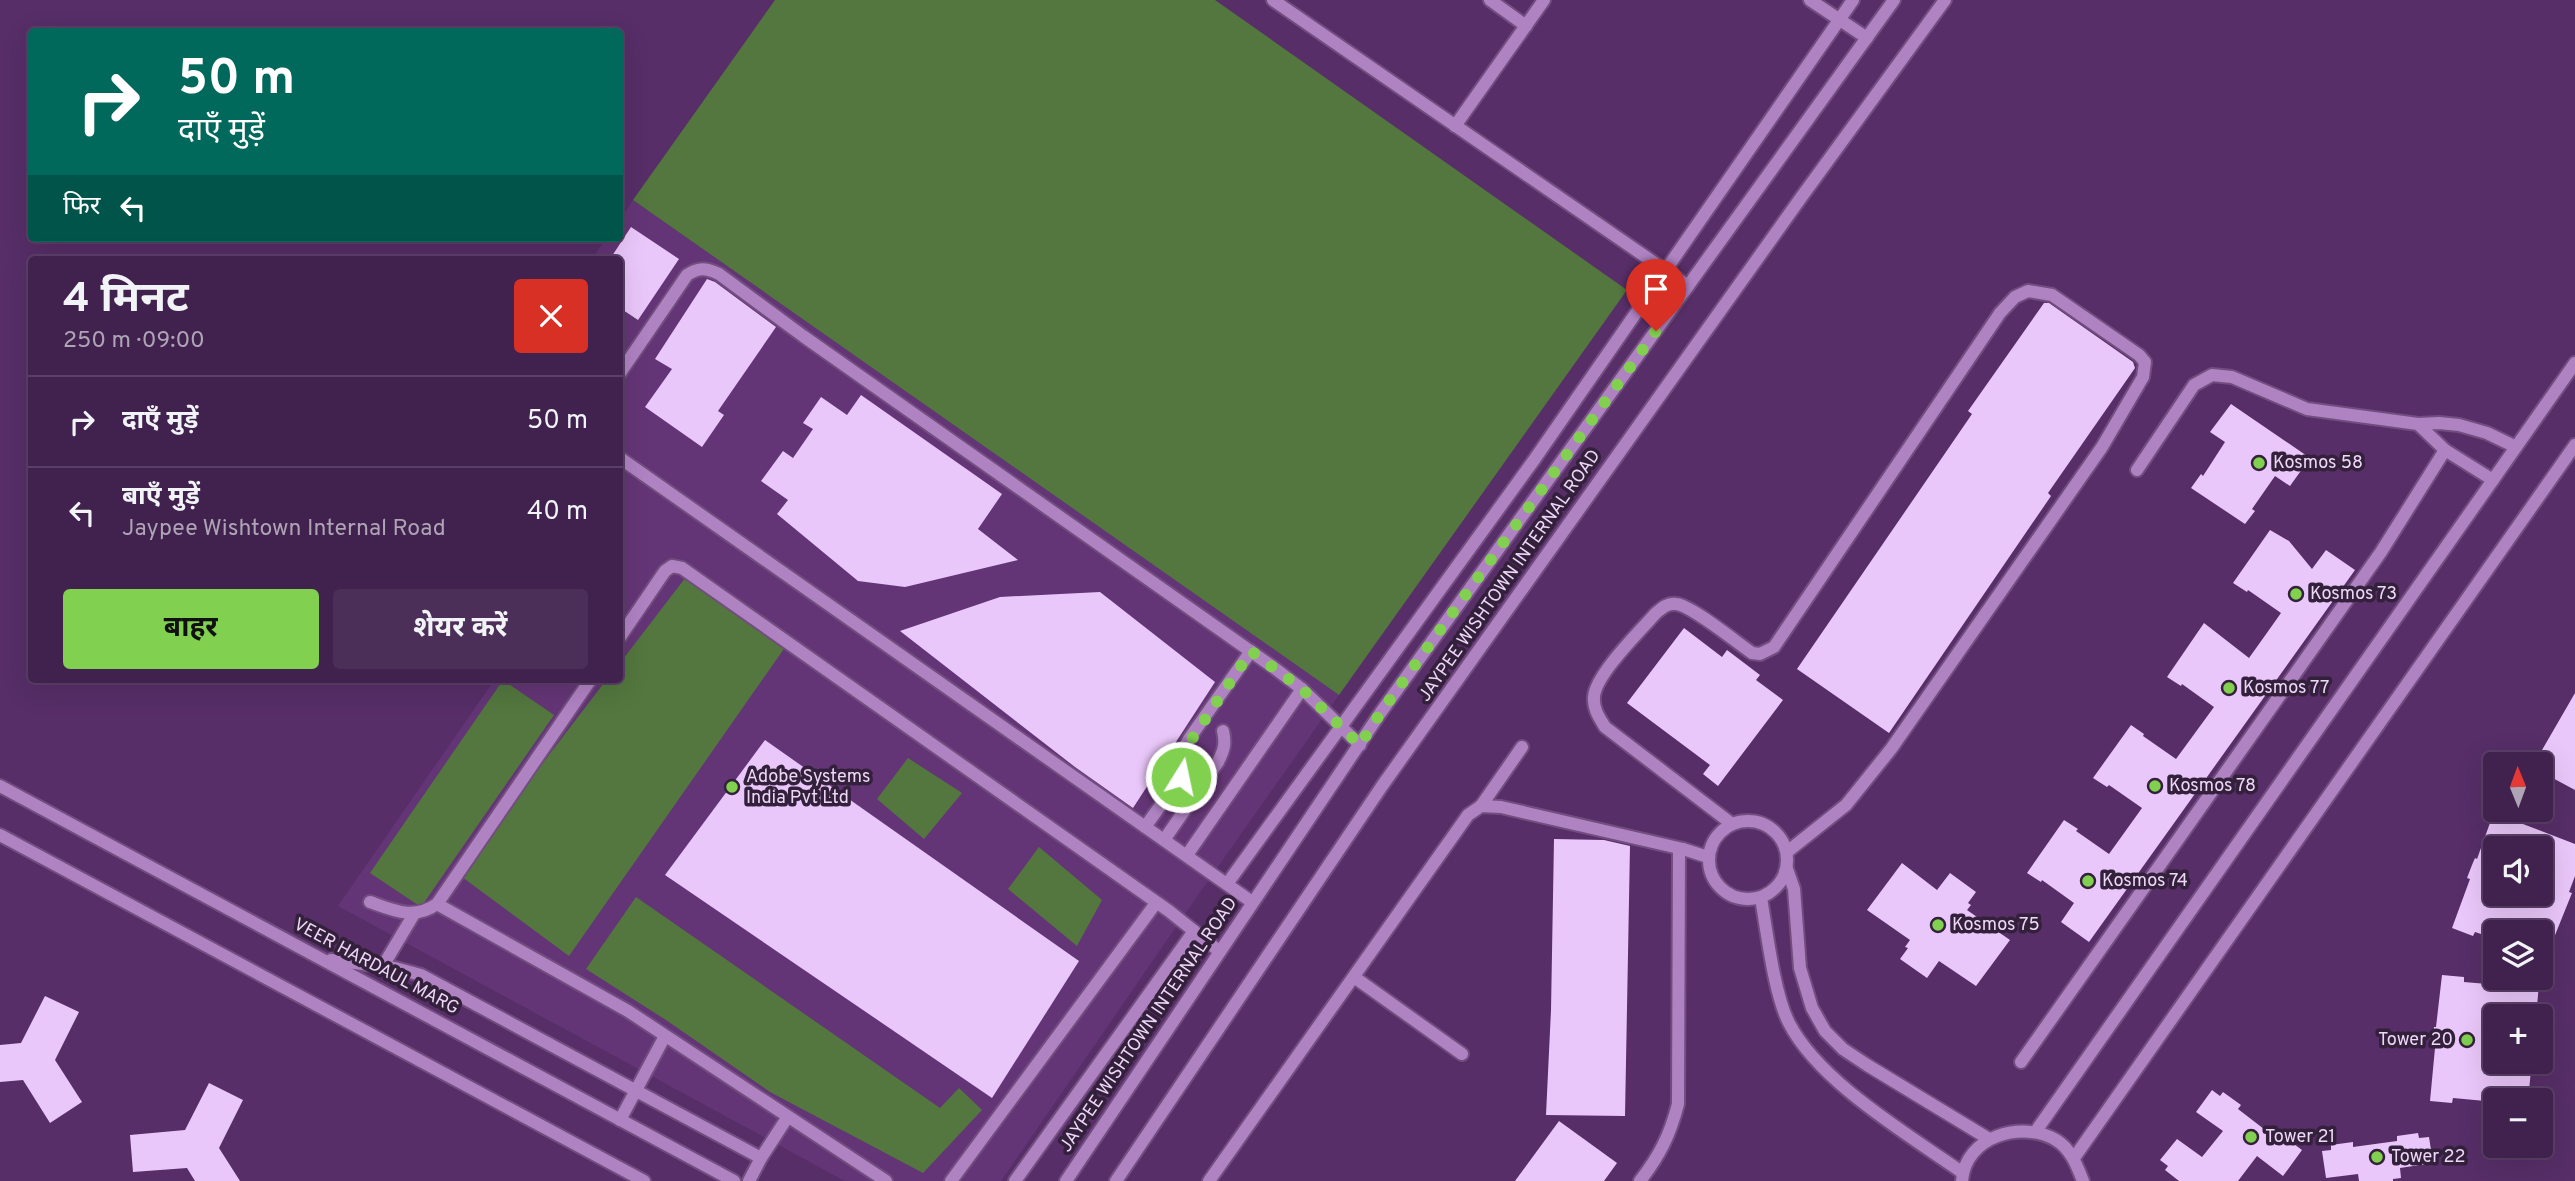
<!DOCTYPE html>
<html lang="hi">
<head>
<meta charset="utf-8">
<style>
	body { margin:0; font-family:Overpass,"Noto Sans Devanagari",sans-serif; background:#4c2f58; color:#f1f3f6; height:100vh; display:flex; flex-direction:column; font-size:26px; white-space:nowrap }
	* { box-sizing:border-box; margin:0 }
	p { font-size:23px; color:#aea4b6 }
	.icon { flex:none; width:38px; height:38px; fill:none; stroke:currentColor; stroke-width:2; stroke-linecap:round; stroke-linejoin:round }
	.map { position:relative; flex:1; overflow:hidden }
	.panel { position:absolute; left:28px; top:256px; width:595px; height:427px; display:flex; flex-direction:column; background:#41224e; border-radius:7px; box-shadow:0 7px 28px #0002,0 0 0 2px #5a3f66 }
	.panel>* { flex:none }
	.banner { position:absolute; left:28px; top:28px; width:595px; height:214px; border-radius:7px; box-shadow:0 7px 28px #0002,0 0 0 2px #5a3f66; background:#00695c; color:#fff; overflow:hidden }
	.needle { width:46px; rotate:359deg }
	.tools { position:absolute; left:2483px; top:752px; display:grid; gap:14px }
	.tools a { display:grid; place-items:center; width:70px; height:70px; border-radius:7px; background:#41224e; box-shadow:0 7px 28px #0002,0 0 0 2px #5a3f66; font-size:35px }
	.pin { position:absolute; display:grid; place-items:center; width:60px; height:60px; color:#fff; margin:-72px -30px; border-radius:50% 50% 50% 0; rotate:-45deg; box-shadow:0 0 7px #0007 }
	.pin .icon { rotate:45deg }
	.me { position:absolute; width:77px; margin:-38px; rotate:10deg; stroke-linejoin:round; filter:drop-shadow(0 0 5px #0008) }
	.turn { display:flex; align-items:center; gap:24px; height:147px; padding:0 35px; font-size:32px }
	.turn .icon { width:91px; height:91px; stroke-width:2.5 }
	.turn b { display:block; font-size:49px; line-height:60px }
	.then { display:flex; align-items:center; height:66px; padding:0 35px; background:#0003; gap:14px; font-size:26px }
	.round { display:grid; place-items:center; flex:none; width:74px; height:74px; border-radius:7px; background:#4c2f58 }
	.overview { display:flex; align-items:center; justify-content:space-between; height:119px; padding:0 35px }
	h1 { font-size:42px; font-weight:700; line-height:52px }
	.cta { display:flex; gap:14px; margin-top:auto; padding:14px 35px }
	.cta a { flex:1; height:80px; border-radius:7px; background:#81d050; color:#111; font-size:28px; font-weight:700; line-height:80px; text-align:center }
	.cta a+a { background:#4c2f58; color:#f1f3f6 }
	ul { padding:0; list-style:none }
	li { display:flex; align-items:center; gap:21px; height:91px; padding:0 35px; border-top:2px solid #5a3f66 }
	li div { flex:1 }
	li b { display:block; font-size:26px }
	li em { font-style:normal }
	.map>svg:first-child { display:block }
	.built { fill:#643576 }
	.green { fill:#53773f }
	.building { fill:#eac7fa; fill-rule:evenodd }
	.lines { fill:none; stroke-linecap:round; stroke-linejoin:round }
	.minor-casing { stroke:#724d7f; stroke-width:16 }
	.minor { stroke:#af82c2; stroke-width:12 }
	.route { stroke:#81d050; stroke-width:12; stroke-dasharray:0 21.6 }
	.poi-dot { fill:#81d050; stroke:#33203b; stroke-width:2.5 }
	.labels { text-anchor:middle; dominant-baseline:central; stroke-width:7; stroke-linejoin:round; paint-order:stroke }
	.poi-label { font-size:18px; fill:#efd7f9; stroke:#33203b; text-anchor:start }
	.street-label { font-size:18px; fill:#efd7f9; stroke:#33203b }
</style>
</head>
<body>
<div class="map">
<svg width="2575" height="1181" viewBox="0 0 2575 1181">
	<rect width="100%" height="100%" fill="#572e68"/>
	<path class="built" d="M633,200l706,495 -141,200 -197,286h-156l-507,-275 157,-227h125v-181l3,-5 -3,-3v-231h-28l14,-21h14v-18z"/>
	<g class="green">
		<path d="M775,0h440l412,290 -288,405 -706,-495z"/>
		<path d="M689,573l99,70 -219,313 -111,-82 149,-195h13v-16z"/>
		<path d="M503,680l51,35 -133,192 -51,-34z"/>
		<path d="M908,758l54,35 -38,46 -47,-40z"/>
		<path d="M1039,847l63,53 -25,46 -69,-57z"/>
		<path d="M636,897l304,211 19,-20 23,22 -59,63 -153,-81 -104,-72 -80,-51z"/>
	</g>
	<g class="building">
		<path d="M631,227l48,32 -41,61 -18,-12v-49h-10z"/>
		<path d="M707,279l8,3 61,45 -58,84 6,4 -22,32 -57,-40 27,-38 -17,-10z"/>
		<path d="M2044,303h5l84,59 2,6 -87,125 3,3 -162,237 -92,-64 175,-255 -4,-3z"/>
		<path d="M861,395l141,99 -24,35 40,31 -113,27 -47,-6 -81,-67 11,-14 -27,-19 22,-30 10,7 20,-29 -10,-6 18,-26 26,18z"/>
		<path d="M2231,404l79,54 -20,28 -15,-10 -23,33 3,2 -10,13 -54,-36 10,-14 2,2 22,-34 -15,-10z"/>
		<path d="M2270,530l19,11 23,28 14,-19 29,20 -266,372 -28,-20 13,-19 -32,-23 -1,2 -14,-9 37,-53 14,9 -2,2 33,23 33,-46 -33,-23 -2,2 -14,-9 38,-53 13,9 -1,2 33,23 38,-52 -32,-23 -1,2 -14,-9 37,-54 45,35 15,-21 17,-24 -33,-23 -1,2 -14,-9z"/>
		<path d="M1100,592l115,90 -82,126 -58,-41 -175,-136 100,-34z"/>
		<path d="M1684,628l38,29 5,-7 33,25 -4,5 27,20 -65,86 -15,-12 7,-9 -83,-62z"/>
		<path d="M2575,693v97l-28,-15 3,-5 -15,-8z"/>
		<path d="M765,740l314,221 -87,137 -327,-223z"/>
		<path d="M2495,809l22,8 -2,4 60,23v32l-6,16 3,1 -29,72h-2v-32h-45v6l-21,-7 -2,4 -21,-8 18,-49 -3,-1 5,-13 3,-7 2,1zM2496,849h45v45h-45z"/>
		<path d="M1554,839l50,1 26,6 -5,270 -79,-1 5,-105z"/>
		<path d="M1902,863l35,27 13,-17 26,19 -8,11 3,2 -4,5 43,30 -34,46 -37,-25 -12,17 -27,-19 8,-11 -3,-1 5,-7 -43,-30z"/>
		<path d="M2442,975l22,2v5l35,3v-5l40,4 -3,33h-40v45h31l-1,7 5,1 -3,31 -32,1 -43,-4 -1,5 -22,-2 5,-53h-3l2,-21h2z"/>
		<path d="M45,996l34,16 -24,48 27,42 -32,21 -27,-43 -23,2v-37l21,-2z"/>
		<path d="M209,1083l34,17 -24,48 21,33h-45l-8,-13 -54,4 -3,-37 55,-5z"/>
		<path d="M2212,1090l8,6 3,-4 18,13 -3,4 35,27 3,-5 26,19 -19,26 -26,-20 -19,25h-59l-14,-11 3,-4 -8,-6 17,-21 25,18 21,-26 -27,-19z"/>
		<path d="M1559,1121l58,42 -13,18h-89z"/>
		<path d="M2418,1133l1,5 10,-1 4,26 -33,5 1,10 -8,1v2h-34l-1,-7 -32,4 -4,-27 9,-1v-5l22,-3v5l44,-6v-5z"/>
	</g>
	<g class="lines">
		<g class="minor-casing">
			<g id="minor">
				<path d="M1273,0l415,286"/>
				<path d="M1490,0l36,26"/>
				<path d="M1810,0l57,38"/>
				<path d="M1455,126l89,-126"/>
				<path d="M620,373l67,-98c12,-8 19,-7 32,-1l84,62 470,331 29,22 58,56"/>
				<path d="M2418,424l27,26 48,30"/>
				<path d="M620,458l632,444"/>
				<path d="M2137,470l57,-85 18,-10 20,2 75,32 111,15 21,-1 20,2 28,8 29,14"/>
				<path d="M620,637l45,-66 7,-5 10,2 487,343 50,40"/>
				<path d="M0,786l734,395"/>
				<path d="M1481,806l41,-59"/>
				<circle cx="1748" cy="860" r="39"/>
				<path d="M1732,824l-127,-97c-6,-10 -12,-18 -11,-30 1,-22 46,-66 62,-84 6,-5 11,-10 20,-9 15,1 60,38 76,49l8,1 14,-7 226,-334 15,-16 13,-6 24,4 87,60 6,7 -2,15 -41,70 -211,302 -45,56 -59,47"/>
				<path d="M1145,827l36,-50v-22l8,-16 62,-88"/>
				<path d="M0,835l644,346"/>
				<path d="M1164,840l54,-78c6,-12 8,-18 5,-31"/>
				<path d="M1187,855l115,-166"/>
				<path d="M1787,869l7,20 6,79 12,40 13,23 18,18 24,16 122,74"/>
				<path d="M1227,884l307,-424 319,-460"/>
				<path d="M1761,898c6,34 13,96 28,125 30,59 120,112 174,150"/>
				<path d="M370,902c25,9 44,18 67,2l154,-225"/>
				<path d="M437,904l191,107 258,170"/>
				<path d="M331,960l64,8 26,7 340,183"/>
				<path d="M383,966l31,-52"/>
				<path d="M1354,977l108,77"/>
				<path d="M2021,1062l360,-510 64,-102"/>
				<path d="M620,1120l45,-84"/>
				<path d="M2036,1131l539,-768"/>
				<path d="M2074,1158l501,-713"/>
				<path d="M749,1181l12,-23 26,-40"/>
				<path d="M951,1181l205,-278"/>
				<path d="M1015,1181l179,-250"/>
				<path d="M1066,1181l315,-469 513,-712"/>
				<path d="M1116,1181l266,-395 418,-587 145,-199"/>
				<path d="M1209,1181l259,-366 13,-9 20,1 182,42"/>
				<path d="M1640,1181c20,-26 30,-46 38,-77l1,-251 4,-4 25,8"/>
				<path d="M1962,1181c3,-45 60,-61 94,-41 15,9 21,26 27,41"/>
			</g>
		</g>
		<use href="#minor" class="minor"/>
	</g>
	<g class="lines">
		<path class="route" d="M1181,777v-22l70,-104 51,38 58,56 21,-33 275,-381"/>
	</g>
	<g class="poi-dot">
		<circle cx="2259" cy="463" r="7"/>
		<circle cx="2296" cy="594" r="7"/>
		<circle cx="2229" cy="688" r="7"/>
		<circle cx="2155" cy="786" r="7"/>
		<circle cx="732" cy="787" r="7"/>
		<circle cx="2088" cy="881" r="7"/>
		<circle cx="1938" cy="925" r="7"/>
		<circle cx="2467" cy="1040" r="7"/>
		<circle cx="2251" cy="1137" r="7"/>
		<circle cx="2377" cy="1157" r="7"/>
	</g>
	<g class="labels">
		<g class="poi-label">
			<text x="2273" y="463">Kosmos 58</text>
			<text x="2310" y="594">Kosmos 73</text>
			<text x="2243" y="688">Kosmos 77</text>
			<text x="746" y="777">Adobe Systems<tspan x="746" dy="21">India Pvt Ltd</tspan></text>
			<text x="2169" y="786">Kosmos 78</text>
			<text x="2102" y="881">Kosmos 74</text>
			<text x="1952" y="925">Kosmos 75</text>
			<text x="2453" y="1040" text-anchor="end">Tower 20</text>
			<text x="2265" y="1137">Tower 21</text>
			<text x="2391" y="1157">Tower 22</text>
		</g>
		<g class="street-label">
			<text transform="translate(1510 576) rotate(-55)">JAYPEE WISHTOWN INTERNAL ROAD</text>
			<text transform="translate(376 967) rotate(28)">VEER HARDAUL MARG</text>
			<text transform="translate(1149 1025) rotate(-56)">JAYPEE WISHTOWN INTERNAL ROAD</text>
		</g>
	</g>
</svg>
<div class="tools">
<a><svg class="needle" viewBox="-14 -14 28 28"><path d="M0-13l5 13h-10z" fill="#e53935"/><path d="M0 13l5-13h-10z" fill="#aea4b6"/></svg></a>
<a><svg class="icon" aria-label="sound" viewBox="0 0 24 24"><path d="M4 9h4l5-4v14l-5-4H4zM17 9q2 3 0 6"/></svg></a>
<a><svg class="icon" aria-label="layers" viewBox="0 0 24 24"><path d="M12 4l9 5-9 5-9-5zM3 14l9 5 9-5"/></svg></a>
<a>+</a>
<a>−</a>
</div>
<div class="pin" style="left:1656px;top:331px;background:#d93025"><svg class="icon" aria-label="arrive" viewBox="0 0 24 24"><path d="M6 21V4h12l-3 4 3 4H6"/></svg></div>
<svg class="me" style="left:1181px;top:777px" viewBox="-20 -20 40 40"><circle r="17" fill="#81d050" stroke="#fff" stroke-width="3"/><path d="M0-11L8 9 0 5-8 9z" fill="#fff"/></svg>
<div class="banner">
<div class="turn"><svg class="icon" aria-label="right" viewBox="0 0 24 24"><path d="M7 20v-9h11M14 6l5 5-5 5"/></svg><div><b>50 m</b>दाएँ मुड़ें</div></div>
<div class="then">फिर<svg class="icon" aria-label="left" viewBox="0 0 24 24"><path d="M17 20v-9H6M10 6l-5 5 5 5"/></svg></div>
</div>
<section class="panel">
<div class="overview"><div><h1>4 मिनट</h1><p>250 m · 09:00</p></div><a class="round" style="background:#d93025;color:#fff"><svg class="icon" aria-label="close" viewBox="0 0 24 24"><path d="M6 6l12 12M18 6L6 18"/></svg></a></div>
<ul>
<li><svg class="icon" aria-label="right" viewBox="0 0 24 24"><path d="M7 20v-9h11M14 6l5 5-5 5"/></svg><div><b>दाएँ मुड़ें</b></div><em>50 m</em></li>
<li><svg class="icon" aria-label="left" viewBox="0 0 24 24"><path d="M17 20v-9H6M10 6l-5 5 5 5"/></svg><div><b>बाएँ मुड़ें</b><p>Jaypee Wishtown Internal Road</p></div><em>40 m</em></li>
</ul>
<div class="cta"><a>बाहर</a><a>शेयर करें</a></div>
</section>
</div>
</body>
</html>
